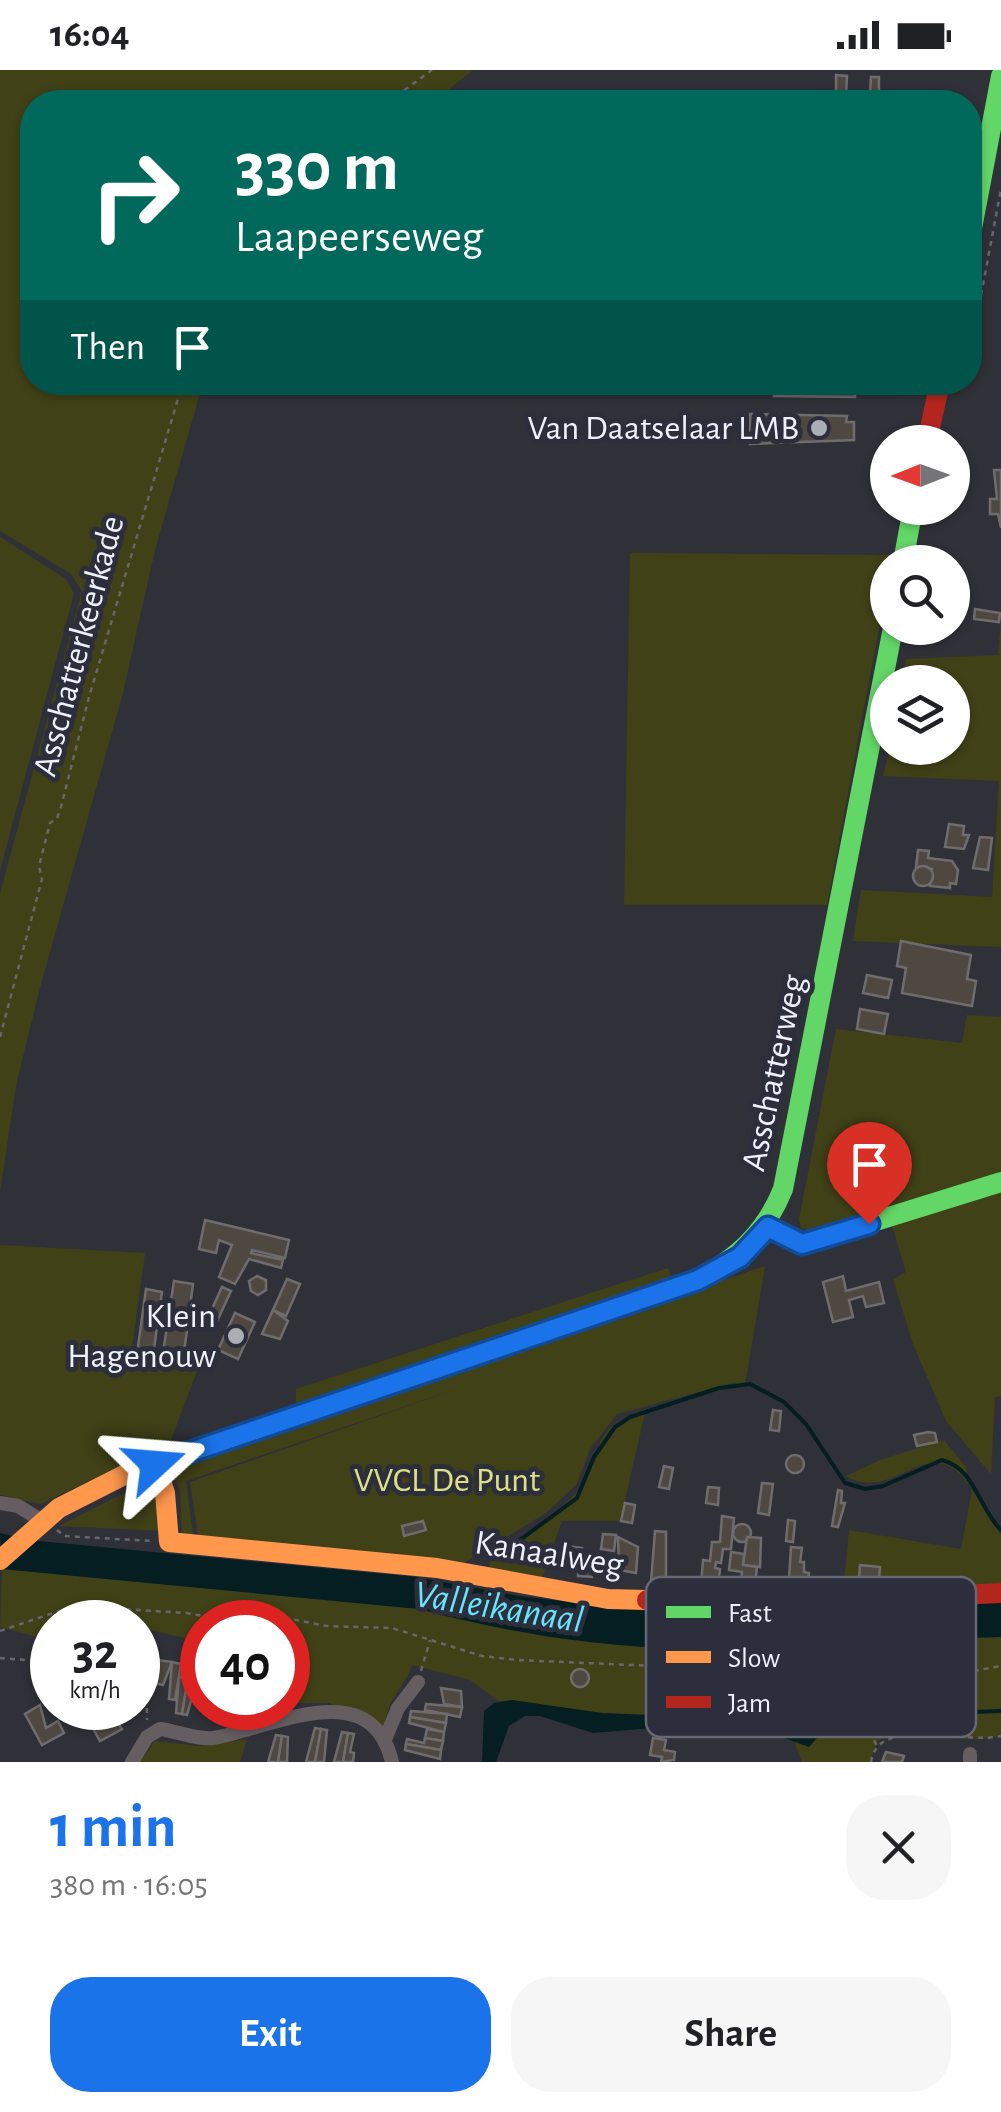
<!DOCTYPE html>
<html lang="en">
<head>
<meta charset="utf-8">
<style>
	body { margin:0; font-family:"Alegreya Sans",sans-serif; background:#f6f6f6; color:#202124; height:100vh; display:flex; flex-direction:column; font-size:38px; white-space:nowrap }
	* { box-sizing:border-box; margin:0 }
	p { font-size:32px; color:#757577 }
	.icon { flex:none; width:55px; height:55px; fill:none; stroke:currentColor; stroke-width:2; stroke-linecap:round; stroke-linejoin:round }
	.map { position:relative; height:1692px; overflow:hidden }
	.sheet { display:flex; flex-direction:column; background:#fff; flex:1 }
	.sheet>* { flex:none }
	.banner { position:absolute; left:20px; top:20px; width:962px; height:305px; border-radius:40px; box-shadow:0 2px 8px #0004; background:#00695c; color:#fff; overflow:hidden }
	.needle { width:65px; rotate:269deg }
	.buttons { position:absolute; left:870px; top:355px; display:grid; gap:20px }
	.buttons a { display:grid; place-items:center; width:100px; height:100px; border-radius:50%; background:#fff; box-shadow:0 2px 8px #0004; font-size:50px }
	.speed { position:absolute; left:30px; top:1530px; display:flex; gap:20px; font-size:50px; font-weight:700; text-align:center }
	.speed>* { display:grid; place-content:center; width:130px; height:130px; border-radius:50%; background:#fff; box-shadow:0 2px 8px #0004; line-height:1 }
	.speed small { font-size:25px; font-weight:400 }
	.speed .limit { border:15px solid #d22; background:#fff; color:#111 }
	.pin { position:absolute; display:grid; place-items:center; width:85px; height:85px; color:#fff; margin:-102px -42px; border-radius:50% 50% 50% 0; rotate:-45deg; box-shadow:0 0 10px #0007 }
	.pin .icon { rotate:45deg }
	.me { position:absolute; width:110px; margin:-55px; rotate:71deg; stroke-linejoin:round; filter:drop-shadow(0 0 8px #0008) }
	.turn { display:flex; align-items:center; gap:35px; height:210px; padding:0 50px; font-size:45px }
	.turn .icon { width:130px; height:130px; stroke-width:2.5 }
	.turn b { display:block; font-size:70px; line-height:85px }
	.then { display:flex; align-items:center; height:95px; padding:0 50px; background:#0003; gap:20px; font-size:38px }
	.round { display:grid; place-items:center; flex:none; width:105px; height:105px; border-radius:40px; background:#f6f6f6 }
	.overview { display:flex; align-items:center; justify-content:space-between; height:170px; padding:0 50px }
	h1 { font-size:60px; font-weight:600; line-height:75px; color:#1a73e8 }
	.cta { display:flex; gap:20px; margin-top:auto; padding:20px 50px }
	.cta a { flex:1; height:115px; border-radius:40px; background:#1a73e8; color:#fff; font-size:40px; font-weight:600; line-height:115px; text-align:center }
	.cta a+a { background:#f6f6f6; color:#202124 }
	.status { display:flex; justify-content:space-between; align-items:center; height:70px; padding:0 50px; background:#fff; direction:ltr }
	.status svg { height:28px; fill:currentColor }
	.map>svg:first-child { display:block }
	.green { fill:#404117 }
	.water { fill:#041e22 }
	.lines { fill:none; stroke-linecap:round; stroke-linejoin:round }
	.stream { stroke:#041e22; stroke-width:4 }
	.building { fill:#4e4840; stroke:#6e6c6d; stroke-width:2.5 }
	.path { stroke:#69666a; stroke-width:2.5; stroke-dasharray:5 5; stroke-linecap:butt }
	.street { stroke:#665d61; stroke-width:14 }
	.fast { stroke:#63d668; stroke-width:20 }
	.slow { stroke:#ff974d; stroke-width:20 }
	.jam { stroke:#b3261e; stroke-width:20 }
	.route-casing { stroke:#114b97; stroke-width:25 }
	.route { stroke:#1a73e8; stroke-width:18 }
	.poi-dot { fill:#acaeb6; stroke:#2c2e3b; stroke-width:4 }
	.labels { text-anchor:middle; dominant-baseline:central; stroke-width:10; stroke-linejoin:round; paint-order:stroke }
	.poi-label { font-size:35px; fill:#eff1fa; stroke:#2c2e3b; text-anchor:end }
	.street-label { font-size:35px; fill:#eff1fa; stroke:#2c2e3b }
	.park-label { font-size:35px; fill:#dde082; stroke:#2c2e3b }
	.water-label { font-size:38px; font-style:italic; fill:#64e7fd; stroke:#2c2e3b }
	.key { fill:#2c2e3b; stroke:#666874; stroke-width:2.5 }
	.key-label { font-size:28px; fill:#eff1fa }
</style>
</head>
<body>
<div class="status"><b>16:04</b><svg viewBox="0 0 49 12"><path d="M0 12V9h3v3zM5 12V6h3v6zM10 12V3h3v9zM15 12V0h3v12zM26 1h20v11H26zM47 4h2v5h-2z"/></svg></div>
<div class="map">
<svg width="1001" height="1692" viewBox="0 0 1001 1692">
	<rect width="100%" height="100%" fill="#303138"/>
	<g class="green">
		<path d="M0,0h473l-40,32h-401v280l171,1 -48,167 -32,143 -84,298 -23,95 -16,106v-299l82,-302 -11,-17 -71,-43z"/>
		<path d="M0,467l66,42 8,14 -74,278z"/>
		<path d="M630,483l263,2 -1,7h-4l-1,24 -60,319h-203z"/>
		<path d="M1001,551v326l-148,-6 8,-51 131,7 7,-116 -116,-5 7,-28h62v-66h-50l4,-23 92,-4z"/>
		<path d="M967,945l34,2v155l-186,59 -14,-3 -2,-9 37,-190 126,14z"/>
		<path d="M1001,1122v204l-6,1 -4,77 -45,-53 -33,-77 -20,-65 13,-7 -14,-46z"/>
		<path d="M0,1175l145,8 -15,110 69,3 -32,84 -50,17 -76,37 -41,-9z"/>
		<path d="M765,1196l-20,118 -11,2 2,-4 -119,32 -27,35 -13,35 -31,29 -82,50 -266,-26 -8,-55 275,-96 -279,95 7,55h-11l-2,-46 -11,-22z"/>
		<path d="M668,1198l4,10 -376,128v-17z"/>
		<path d="M646,1339l-26,112h-58l-21,60 -53,-11 5,-15c27,-18 61,-35 82,-61 29,-35 12,-68 71,-85z"/>
		<path d="M944,1370l22,27 2,16c-42,-54 -74,22 -122,-7l34,-16z"/>
		<path d="M154,1417l10,44 -105,-5 71,-36z"/>
		<path d="M972,1419l29,46v51l-158,8 6,-64 112,19z"/>
		<path d="M2,1499l417,40 128,28 102,9 85,4 267,-13v99c-42,10 -84,-11 -124,5l-7,21h-68l-8,-21 8,4 15,-7 -10,-16 -205,-9 -103,-12 -29,-21 -58,-15c-7,23 -27,35 -27,63l-56,-25h-32l7,-54 -16,-1v-26h-86v20l-64,-15v-5h-86v19l-52,-14z"/>
		<path d="M247,1669l-7,23h-100l15,-21 45,5z"/>
	</g>
	<g class="water">
		<path d="M0,1463l28,7 389,37 102,19 128,15 354,-11v37c-89,1 -177,13 -266,13 -106,1 -213,-13 -316,-41l-417,-40z"/>
		<path d="M512,1630l90,13 205,9 10,16 -8,9 -46,-17 -54,6 -33,-10 -83,7 -53,-17h-15l-16,10 -13,36h-14l2,-51 10,-8z"/>
	</g>
	<g class="lines">
		<g class="stream">
			<path d="M494,1489l83,-61 17,-41 21,-30 15,-10 89,-29 31,-4 34,18 22,22 39,59 20,6 18,-3 59,-26c34,9 36,48 59,70"/>
			<path d="M913,1644l88,-3"/>
		</g>
	</g>
	<g class="building">
		<path d="M836,5l11,1 -1,20h-10z"/>
		<path d="M871,7h8v18h-9z"/>
		<path d="M774,312h81v15l-81,-1z"/>
		<path d="M750,344l97,2 -1,6h8v18l-104,4z"/>
		<path d="M994,400h7v58l-3,-14h-8v-15h7z"/>
		<path d="M952,517l17,4 -2,16 -15,-2z"/>
		<path d="M975,539l25,4 -1,9 -25,-3z"/>
		<path d="M949,754l15,2 -1,9h6l-5,14 -19,-2z"/>
		<path d="M980,767l12,1 -4,32 -15,-2z"/>
		<path d="M918,780l11,1 -1,7 24,3 6,9 -2,14 -6,-1v5l-20,-2 2,-17 -16,-2z"/>
		<circle cx="923" cy="806" r="10"/>
		<path d="M901,871l70,14 -4,24 9,2 -4,25 -70,-13 4,-25 -9,-2z"/>
		<path d="M867,905l25,5 -4,18 -25,-5z"/>
		<path d="M860,939l28,5 -4,20 -27,-5z"/>
		<path d="M205,1150l84,20 -4,18 -33,-8 -1,3 32,7 -2,8 -32,-9 -14,25 -16,-7 13,-32 -13,-5 -3,13 -17,-4z"/>
		<path d="M257,1206l9,4v10l-8,5 -7,-4 -2,-10z"/>
		<path d="M843,1206l3,15 33,-9 5,21 -18,4 -3,-11 -14,4 4,17 -20,5 -10,-40z"/>
		<path d="M287,1209l13,5 -14,32 -13,-6z"/>
		<path d="M174,1211l19,3 -11,84 -21,-2z"/>
		<path d="M222,1217l9,4 -18,39 -9,-4z"/>
		<path d="M146,1219l16,3 -10,71 -16,-2z"/>
		<path d="M273,1240l15,11 -8,18 -18,-5z"/>
		<path d="M235,1243l20,9 -17,37 -20,-9z"/>
		<path d="M773,1340l8,1 -2,20 -9,-1z"/>
		<path d="M928,1362l7,1 2,9 -20,4 -3,-11z"/>
		<circle cx="795" cy="1394" r="9"/>
		<path d="M664,1396l9,2 -4,21 -10,-2z"/>
		<path d="M762,1413l11,1 -4,31 -11,-2z"/>
		<path d="M708,1417l11,1 -1,17 -12,-2z"/>
		<path d="M838,1420l4,1 -1,12h4l-7,24 -6,-1z"/>
		<path d="M625,1433l10,2 -3,18 -11,-2z"/>
		<path d="M722,1446l12,2 -3,31h-8l-2,14 -5,-1 -1,6 5,1 -2,19 -17,-2 2,-26 7,1 2,-19h8z"/>
		<path d="M788,1450l7,1 -2,21 -7,-1z"/>
		<path d="M423,1451l3,9 -22,6 -2,-10z"/>
		<circle cx="742" cy="1463" r="9"/>
		<path d="M655,1461l11,1v51l-15,-1z"/>
		<path d="M603,1464l13,1 -2,16 -13,-2z"/>
		<path d="M618,1467l20,10 -2,26 -17,-3z"/>
		<path d="M747,1467l14,1 -1,29 -17,-2z"/>
		<path d="M566,1476l16,2 -2,11 14,1 -2,17 -14,-1v-5l-8,-1 1,-7h-7z"/>
		<path d="M791,1477l11,1 -2,14h4v10l5,1 -1,8 -19,-2z"/>
		<path d="M731,1482l13,2 -1,11 14,2 -2,17 -14,-1 1,-11 -13,-2z"/>
		<path d="M860,1495l20,2 -1,13 -20,-2z"/>
		<path d="M157,1590l15,2 -9,23 -10,-2z"/>
		<path d="M172,1592l9,2 -6,36 -6,-1z"/>
		<circle cx="580" cy="1608" r="9"/>
		<path d="M179,1607l9,1 -6,36 -6,-1z"/>
		<path d="M188,1608l9,2 -10,35 -5,-1z"/>
		<path d="M441,1618l20,3 1,16 -18,-3z"/>
		<path d="M426,1634l36,3 -2,10 -35,-7z"/>
		<path d="M40,1635l6,23 12,-7 6,12 -22,12 -17,-31z"/>
		<path d="M91,1638h10l-2,8 12,-2 11,15 -22,12 -16,-29z"/>
		<path d="M411,1641l36,3 -1,9 -36,-6z"/>
		<path d="M410,1647l36,6 -2,9 -35,-9z"/>
		<path d="M315,1658l6,1 -6,33h-9z"/>
		<path d="M321,1659l6,1 -3,32h-9z"/>
		<path d="M427,1659l17,3 -1,9 -18,-3z"/>
		<path d="M342,1662l6,1 -5,29h-9z"/>
		<path d="M348,1663l6,1 -4,18 4,1 -1,9h-10z"/>
		<path d="M276,1665l6,1 -4,26h-10z"/>
		<path d="M282,1666l6,1 -1,25h-9z"/>
		<path d="M425,1668l18,3 -2,9 -35,-6 1,-5 17,4z"/>
		<path d="M653,1668l13,2 -2,10 11,2 -1,8 -13,2 1,-5 -12,-2z"/>
		<path d="M406,1674l35,6 -1,9 -35,-9z"/>
		<path d="M886,1682l18,4 -2,6h-20z"/>
	</g>
	<g class="lines">
		<g class="path">
			<path d="M388,32l44,-32"/>
			<path d="M970,284l31,-165"/>
			<path d="M0,967l42,-158 -3,-13 11,-43 7,-5 4,-11 28,-110 94,-315"/>
			<path d="M57,1460l7,6 88,5"/>
			<path d="M114,1552v-12"/>
			<path d="M0,1561l74,-25 112,7 47,8 38,-6 55,11 66,2 90,28 35,4 274,12 56,15 28,-12 70,1 56,-10"/>
			<path d="M138,1582l8,6 1,62"/>
			<path d="M0,1588l52,4"/>
			<path d="M421,1601l9,-31"/>
			<path d="M847,1617l30,59"/>
			<path d="M871,1692c7,-48 93,-17 130,-26"/>
		</g>
		<g class="street">
			<path d="M0,1433l18,3 21,13"/>
			<path d="M386,1667l12,-29 20,-26"/>
			<path d="M970,1684v8"/>
			<path d="M132,1692l15,-25 13,-8c17,2 37,11 53,9 57,-9 158,-66 179,24"/>
		</g>
		<g class="fast">
			<path d="M970,169l31,-163"/>
			<path d="M903,492l10,-54"/>
			<path d="M768,1157l34,17 199,-62"/>
			<path d="M634,1233c67,-23 121,-44 149,-114l110,-561"/>
		</g>
		<g class="slow">
			<path d="M155,1394l10,29 4,49 268,26 171,31 39,1"/>
			<path d="M0,1490l59,-52 71,-36 504,-169"/>
		</g>
		<g class="jam">
			<path d="M927,372l13,-60"/>
			<path d="M647,1530l118,4 236,-11"/>
		</g>
	</g>
	<g class="lines">
		<g class="route-casing">
			<path id="route" d="M155,1394l543,-184 42,-23 28,-30 34,17 67,-20"/>
		</g>
		<use href="#route" class="route"/>
	</g>
	<g class="poi-dot">
		<circle cx="819" cy="358" r="10"/>
		<circle cx="236" cy="1266" r="10"/>
	</g>
	<g class="labels">
		<g class="poi-label">
			<text x="799" y="358">Van Daatselaar LMB</text>
			<text x="216" y="1246">Klein<tspan x="216" dy="40">Hagenouw</tspan></text>
		</g>
		<g class="street-label">
			<text transform="translate(79 576) rotate(-75)">Asschatterkeerkade</text>
			<text transform="translate(774 1003) rotate(-78)">Asschatterweg</text>
			<text transform="translate(549 1484) rotate(9)">Kanaalweg</text>
		</g>
		<g class="park-label">
			<text x="447" y="1410">VVCL De Punt</text>
		</g>
		<g class="water-label">
			<text transform="translate(499 1538) rotate(9)">Valleikanaal</text>
		</g>
	</g>
	<rect x="646" y="1507" width="330" height="160" rx="15" class="key"/>
	<rect x="666" y="1536" width="45" height="12" fill="#63d668"/>
	<rect x="666" y="1581" width="45" height="12" fill="#ff974d"/>
	<rect x="666" y="1626" width="45" height="12" fill="#b3261e"/>
	<g class="key-label">
		<text x="728" y="1552">Fast</text>
		<text x="728" y="1597">Slow</text>
		<text x="728" y="1642">Jam</text>
	</g>
</svg>
<div class="buttons">
<a><svg class="needle" viewBox="-14 -14 28 28"><path d="M0-13l5 13h-10z" fill="#e53935"/><path d="M0 13l5-13h-10z" fill="#757577"/></svg></a>
<a><svg class="icon" aria-label="search" viewBox="0 0 24 24"><circle cx="10" cy="10" r="6"/><path d="M15 15l6 6"/></svg></a>
<a><svg class="icon" aria-label="layers" viewBox="0 0 24 24"><path d="M12 4l9 5-9 5-9-5zM3 14l9 5 9-5"/></svg></a>
</div>
<div class="speed"><div>32<small>km/h</small></div><div class="limit">40</div></div>
<div class="pin" style="left:869px;top:1154px;background:#d93025"><svg class="icon" aria-label="arrive" viewBox="0 0 24 24"><path d="M6 21V4h12l-3 4 3 4H6"/></svg></div>
<svg class="me" style="left:155px;top:1394px" viewBox="-20 -20 40 40"><path d="M0-17L14 15 0 8-14 15z" fill="#1a73e8" stroke="#fff" stroke-width="4"/></svg>
<div class="banner">
<div class="turn"><svg class="icon" aria-label="right" viewBox="0 0 24 24"><path d="M7 20v-9h11M14 6l5 5-5 5"/></svg><div><b>330 m</b>Laapeerseweg</div></div>
<div class="then">Then<svg class="icon" aria-label="arrive" viewBox="0 0 24 24"><path d="M6 21V4h12l-3 4 3 4H6"/></svg></div>
</div>
</div>
<section class="sheet">
<div class="overview"><div><h1>1 min</h1><p>380 m · 16:05</p></div><a class="round"><svg class="icon" aria-label="close" viewBox="0 0 24 24"><path d="M6 6l12 12M18 6L6 18"/></svg></a></div>
<div class="cta"><a>Exit</a><a>Share</a></div>
</section>
</body>
</html>
